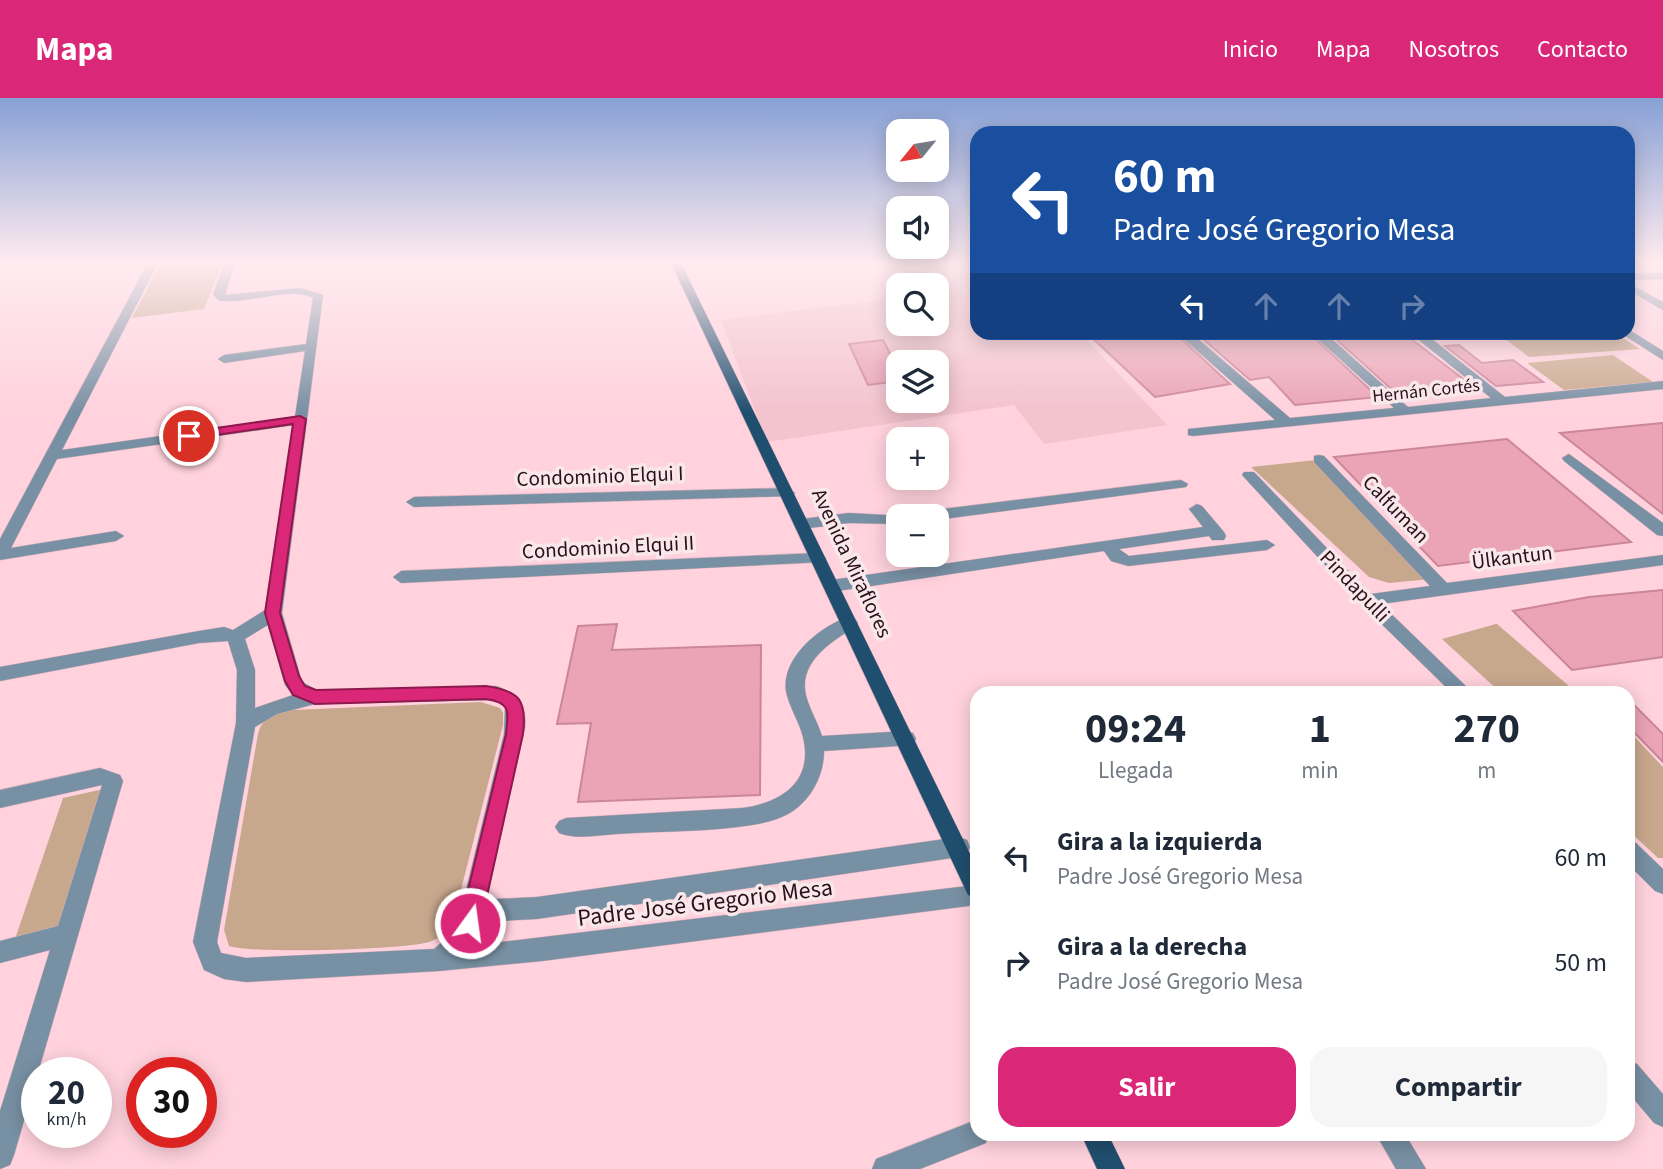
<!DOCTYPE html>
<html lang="es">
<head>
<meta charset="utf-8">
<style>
	body { margin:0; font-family:"Source Sans 3",sans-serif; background:#f6f6f7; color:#1f2937; height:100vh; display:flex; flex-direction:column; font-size:26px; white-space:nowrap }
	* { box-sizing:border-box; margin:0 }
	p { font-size:23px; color:#747a83 }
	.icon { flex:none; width:38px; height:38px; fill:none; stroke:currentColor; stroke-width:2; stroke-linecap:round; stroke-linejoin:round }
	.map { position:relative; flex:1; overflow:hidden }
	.panel { position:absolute; left:970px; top:588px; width:665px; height:455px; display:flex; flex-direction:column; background:#fff; border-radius:21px; box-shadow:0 4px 18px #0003 }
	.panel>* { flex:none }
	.guide { position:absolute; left:970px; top:28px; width:665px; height:214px; border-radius:21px; box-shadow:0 4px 18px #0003; background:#1a4fa0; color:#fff; overflow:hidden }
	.needle { width:46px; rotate:240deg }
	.tools { position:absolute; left:886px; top:21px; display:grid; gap:14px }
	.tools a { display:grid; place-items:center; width:63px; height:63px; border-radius:14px; background:#fff; box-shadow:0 4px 18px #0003; font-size:35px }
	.speed { position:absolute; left:21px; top:959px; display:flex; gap:14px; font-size:35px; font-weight:700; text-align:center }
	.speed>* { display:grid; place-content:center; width:91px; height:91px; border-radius:50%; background:#fff; box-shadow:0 4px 18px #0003; line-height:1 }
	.speed small { font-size:18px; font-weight:400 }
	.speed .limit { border:10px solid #d22; background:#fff; color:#111 }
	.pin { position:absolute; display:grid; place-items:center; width:60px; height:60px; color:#fff; margin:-30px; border:4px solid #fff; border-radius:50%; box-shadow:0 2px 7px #0007 }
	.me { position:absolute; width:77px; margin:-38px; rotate:14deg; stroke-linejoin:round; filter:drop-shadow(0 0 5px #0008) }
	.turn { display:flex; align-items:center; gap:24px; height:147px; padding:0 28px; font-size:32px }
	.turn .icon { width:91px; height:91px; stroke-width:2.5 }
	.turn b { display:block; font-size:49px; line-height:60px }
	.lanes { display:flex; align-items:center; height:66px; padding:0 28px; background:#0003; justify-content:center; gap:35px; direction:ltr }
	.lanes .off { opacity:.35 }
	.eta { display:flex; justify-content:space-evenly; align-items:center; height:119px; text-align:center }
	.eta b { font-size:42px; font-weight:700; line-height:49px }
	.action { display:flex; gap:14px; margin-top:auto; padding:14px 28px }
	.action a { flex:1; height:80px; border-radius:21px; background:#db2777; color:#fff; font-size:28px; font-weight:700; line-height:80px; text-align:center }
	.action a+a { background:#f6f6f7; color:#1f2937 }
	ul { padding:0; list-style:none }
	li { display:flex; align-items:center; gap:21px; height:105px; padding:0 28px }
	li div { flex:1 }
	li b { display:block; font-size:26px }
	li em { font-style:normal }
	header { display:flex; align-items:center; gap:42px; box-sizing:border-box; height:98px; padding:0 35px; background:#db2777; color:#fff }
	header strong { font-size:33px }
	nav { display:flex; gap:38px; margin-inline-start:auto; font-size:24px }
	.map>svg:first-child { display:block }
	.built { fill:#f3c3ce; fill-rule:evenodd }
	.green { fill:#c8a88d }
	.building { fill:#eaa4b6; stroke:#cb8699; stroke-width:2 }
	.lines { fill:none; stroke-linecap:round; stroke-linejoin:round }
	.minor-casing { stroke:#d9afba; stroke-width:1 }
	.major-casing { stroke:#d9afba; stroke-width:1 }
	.minor { fill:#7890a3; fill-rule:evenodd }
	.major { fill:#204e6e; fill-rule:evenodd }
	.route { fill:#db2777; stroke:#8e194d; stroke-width:2 }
	.labels { text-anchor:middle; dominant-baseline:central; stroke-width:7; stroke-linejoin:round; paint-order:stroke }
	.far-street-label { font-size:18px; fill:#2a1119; stroke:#f8e8ec }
	.street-label { font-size:21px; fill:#2a1119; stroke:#f8e8ec }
	.near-street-label { font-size:24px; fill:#2a1119; stroke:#f8e8ec }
</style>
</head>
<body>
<header>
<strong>Mapa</strong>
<nav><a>Inicio</a><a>Mapa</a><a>Nosotros</a><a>Contacto</a></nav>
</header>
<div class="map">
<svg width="1663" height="1071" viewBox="0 0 1663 1071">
	<rect width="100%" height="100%" fill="#ffd2dd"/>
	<path class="built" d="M877,165h99v69l104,1 87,92 -123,19 -30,-39 -247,37 -46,-122 177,-22v26h38v-39h-38v8zM898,264h38v39h-38z"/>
	<g class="green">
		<path d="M161,165h61l-18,46 -72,9z"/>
		<path d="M1582,235h33l25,16 -111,8 -25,-19z"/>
		<path d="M1613,257l40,27 -89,8 -37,-27z"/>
		<path d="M1316,362l115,119 -42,4 -20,-6 -118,-110z"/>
		<path d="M1496,526h1l80,69h-76l-59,-54z"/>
		<path d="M481,604l19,6 3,5v12l-49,192c-5,10 -11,19 -22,24 -20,9 -183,13 -203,5l-5,-16 34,-196c4,-18 18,-21 34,-24z"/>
		<path d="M1628,632l35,37v91h-5l-30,-28z"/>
		<path d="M108,690l-43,142 -51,12 49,-144z"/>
	</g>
	<g class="building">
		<path d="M1086,234h88l56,52 -75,13z"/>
		<path d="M1195,234h113l70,65 -83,8 -26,-28 -19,3z"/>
		<path d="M1328,234h74l73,56 -77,7z"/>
		<path d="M883,242l15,29v12l-30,4 -19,-41z"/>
		<path d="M1459,247l23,18 31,-3 30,22 -47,4 -51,-40z"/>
		<path d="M1663,325v91l-103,-81 71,-7z"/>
		<path d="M1507,341l124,103 -193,24 -104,-109z"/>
		<path d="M1663,492v67l-91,13 -59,-59 76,-14z"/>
		<path d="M617,526l-5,26 149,-5 -1,150 -182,7 13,-79 -34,1 21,-98z"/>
		<path d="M1628,601l35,35v28l-35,-36z"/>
	</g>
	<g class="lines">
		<g class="minor-casing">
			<g id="minor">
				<path d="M148,165h10l-96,187 233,-33 10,-66 -81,12 -6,-4 6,-4 82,-11 7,-46c-23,-13 -67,8 -95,2l-5,-6 12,-31h10l-10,32 75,-7 23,7 -41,318 20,69 15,8 179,-4c21,7 31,18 29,41l-38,170 8,2 42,-2 422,-60 8,3 3,7 -3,7 -8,3 -422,62 -42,2 -12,-4 -14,29 507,-61v20l-434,56 -103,10 -193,11 -22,-3 -20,-9 -11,-28 43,-219 1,-53 -9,-29 -29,2 -199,38v-14l199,-36 25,-4 9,3 32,-20 29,-185 -237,34 -46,89 105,-17 8,5 -8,5 -116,19v-21zM268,527l17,60 8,10 -38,13v-38l-10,-31zM497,602l8,8 -1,26 -45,185 -9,16 -16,14 -188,9 -25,-5 -4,-11 38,-215 22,-13 38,-10z"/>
				<path d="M1663,175v6l-35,1v-6z"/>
				<path d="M1628,185l35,19v8l-35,-20z"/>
				<path d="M1628,231l35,22v9l-44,-28h9z"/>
				<path d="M1176,234h14l100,86 104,-10 -84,-76h14l84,75 83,-9 -82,-66h14l82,65 158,-16v8l-470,47 -5,-1v-6l87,-9z"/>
				<path d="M1569,356l94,69v13l-6,-1 -93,-74 -2,-3z"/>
				<path d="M1319,357l5,1 123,127 216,-28v10l-282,39 92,89h-21l-91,-89 -119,-129 2,-3h10l117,122 59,-8 -116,-124v-6z"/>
				<path d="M1181,382l7,4 -2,3 -250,33v-4h-18l8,-5z"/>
				<path d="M788,390l7,5 -2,3 -379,11 -8,-5 8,-5z"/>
				<path d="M1197,406l5,2 22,26 2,4 -2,4h-12l-3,-4 -90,13 10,7 138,-16 8,5 -8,5 -139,16 -17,-5 -7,-10 -273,41 -8,-6 8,-6 372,-53 -14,-18z"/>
				<path d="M849,415l55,3h-6v8l-49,-1 -47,6 -8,-5 8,-5z"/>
				<path d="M818,455l8,5 -2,4 -423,21 -8,-6 8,-6z"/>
				<path d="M849,519l6,2 3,4 -3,4c-26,16 -59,37 -48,72 4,13 11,24 15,37l84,-5 7,2 3,6 -3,6 -89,6c0,25 -14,51 -36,63 -11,6 -24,9 -36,11 -44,7 -90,6 -135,9 -18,1 -41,6 -58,-1l-4,-6 4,-6 7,-3 176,-10c39,-5 72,-26 61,-71 -4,-16 -14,-30 -17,-46 -5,-33 35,-66 63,-74z"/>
				<path d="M100,670l20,7 3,6 -109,374 -4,10 -10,4v-58l50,-161 -50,13v-22l58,-15 44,-141 -102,23v-18z"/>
				<path d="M1628,742l8,3 27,26v25l-8,-3 -27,-27z"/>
				<path d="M1628,962l9,4 26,30v33l-9,-4 -26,-31z"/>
				<path d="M976,1022v14h13l-3,9 -66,26h-48l4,-10z"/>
				<path d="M1376,1036h29l21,35h-30z"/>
			</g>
		</g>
		<g class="major-casing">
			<g id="major">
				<path d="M671,165h10l295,603v32l-8,-3z"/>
				<path d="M1081,1036h27l17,35h-28z"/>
			</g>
		</g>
		<use href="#minor" class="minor"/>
		<use href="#major" class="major"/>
	</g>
	<linearGradient id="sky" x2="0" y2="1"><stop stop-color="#87a0d5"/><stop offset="0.52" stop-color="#ffebf0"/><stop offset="1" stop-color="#ffebf0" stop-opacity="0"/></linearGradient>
	<rect width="1663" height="315" fill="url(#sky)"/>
	<path class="route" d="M300,318l6,3 -26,194 19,63 6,10 11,4 170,-4c34,5 41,14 37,48l-42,189 -3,7 -8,3 -7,-3 -3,-7 46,-189c2,-22 6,-31 -20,-35l-171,5 -22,-9 -8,-14 -20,-68 28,-189 -104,15 -6,-3 6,-4z"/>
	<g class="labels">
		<g class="far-street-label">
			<text transform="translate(1426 293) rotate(-6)">Hernán Cortés</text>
		</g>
		<g class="street-label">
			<text transform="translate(600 378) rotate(-2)">Condominio Elqui I</text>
			<text transform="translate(1396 411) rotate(46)">Calfuman</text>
			<text transform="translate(608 449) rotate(-3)">Condominio Elqui II</text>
			<text transform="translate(1512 459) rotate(-7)">Ülkantun</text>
			<text transform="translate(852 465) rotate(65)">Avenida Miraflores</text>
			<text transform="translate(1355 488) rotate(46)">Pindapulli</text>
		</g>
		<g class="near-street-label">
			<text transform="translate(705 805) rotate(-7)">Padre José Gregorio Mesa</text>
		</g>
	</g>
</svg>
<div class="tools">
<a><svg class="needle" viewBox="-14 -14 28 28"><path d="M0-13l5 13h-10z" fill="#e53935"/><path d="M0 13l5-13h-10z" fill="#747a83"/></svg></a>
<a><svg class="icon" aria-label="sound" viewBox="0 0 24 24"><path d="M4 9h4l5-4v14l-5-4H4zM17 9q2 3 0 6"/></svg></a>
<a><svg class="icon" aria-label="search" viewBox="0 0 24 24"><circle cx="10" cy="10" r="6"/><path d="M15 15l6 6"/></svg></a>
<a><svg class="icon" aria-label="layers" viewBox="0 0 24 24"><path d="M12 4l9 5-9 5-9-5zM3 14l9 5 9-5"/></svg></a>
<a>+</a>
<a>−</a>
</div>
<div class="speed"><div>20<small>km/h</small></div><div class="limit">30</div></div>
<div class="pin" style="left:189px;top:338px;background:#d93025"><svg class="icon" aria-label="arrive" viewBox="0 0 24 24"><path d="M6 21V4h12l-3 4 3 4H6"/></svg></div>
<svg class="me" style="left:470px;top:825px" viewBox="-20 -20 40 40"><circle r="17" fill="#db2777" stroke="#fff" stroke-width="3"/><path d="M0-11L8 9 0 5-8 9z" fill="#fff"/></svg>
<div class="guide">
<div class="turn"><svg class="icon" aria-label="left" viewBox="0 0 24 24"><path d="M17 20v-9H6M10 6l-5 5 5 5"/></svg><div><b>60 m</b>Padre José Gregorio Mesa</div></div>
<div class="lanes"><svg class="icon" aria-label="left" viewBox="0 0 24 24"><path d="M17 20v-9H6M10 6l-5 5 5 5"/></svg><svg class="icon off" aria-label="ahead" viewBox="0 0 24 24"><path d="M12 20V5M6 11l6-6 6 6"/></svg><svg class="icon off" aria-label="ahead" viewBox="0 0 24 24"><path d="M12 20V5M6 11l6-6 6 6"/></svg><svg class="icon off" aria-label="right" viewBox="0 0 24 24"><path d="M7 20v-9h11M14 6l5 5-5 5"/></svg></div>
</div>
<section class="panel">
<div class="eta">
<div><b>09:24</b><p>Llegada</p></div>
<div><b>1</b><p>min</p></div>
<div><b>270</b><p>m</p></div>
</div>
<ul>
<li><svg class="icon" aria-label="left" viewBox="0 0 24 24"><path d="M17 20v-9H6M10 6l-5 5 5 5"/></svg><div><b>Gira a la izquierda</b><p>Padre José Gregorio Mesa</p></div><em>60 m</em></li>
<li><svg class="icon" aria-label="right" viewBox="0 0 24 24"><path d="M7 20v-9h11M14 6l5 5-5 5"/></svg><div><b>Gira a la derecha</b><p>Padre José Gregorio Mesa</p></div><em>50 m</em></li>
</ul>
<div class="action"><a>Salir</a><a>Compartir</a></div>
</section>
</div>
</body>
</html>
